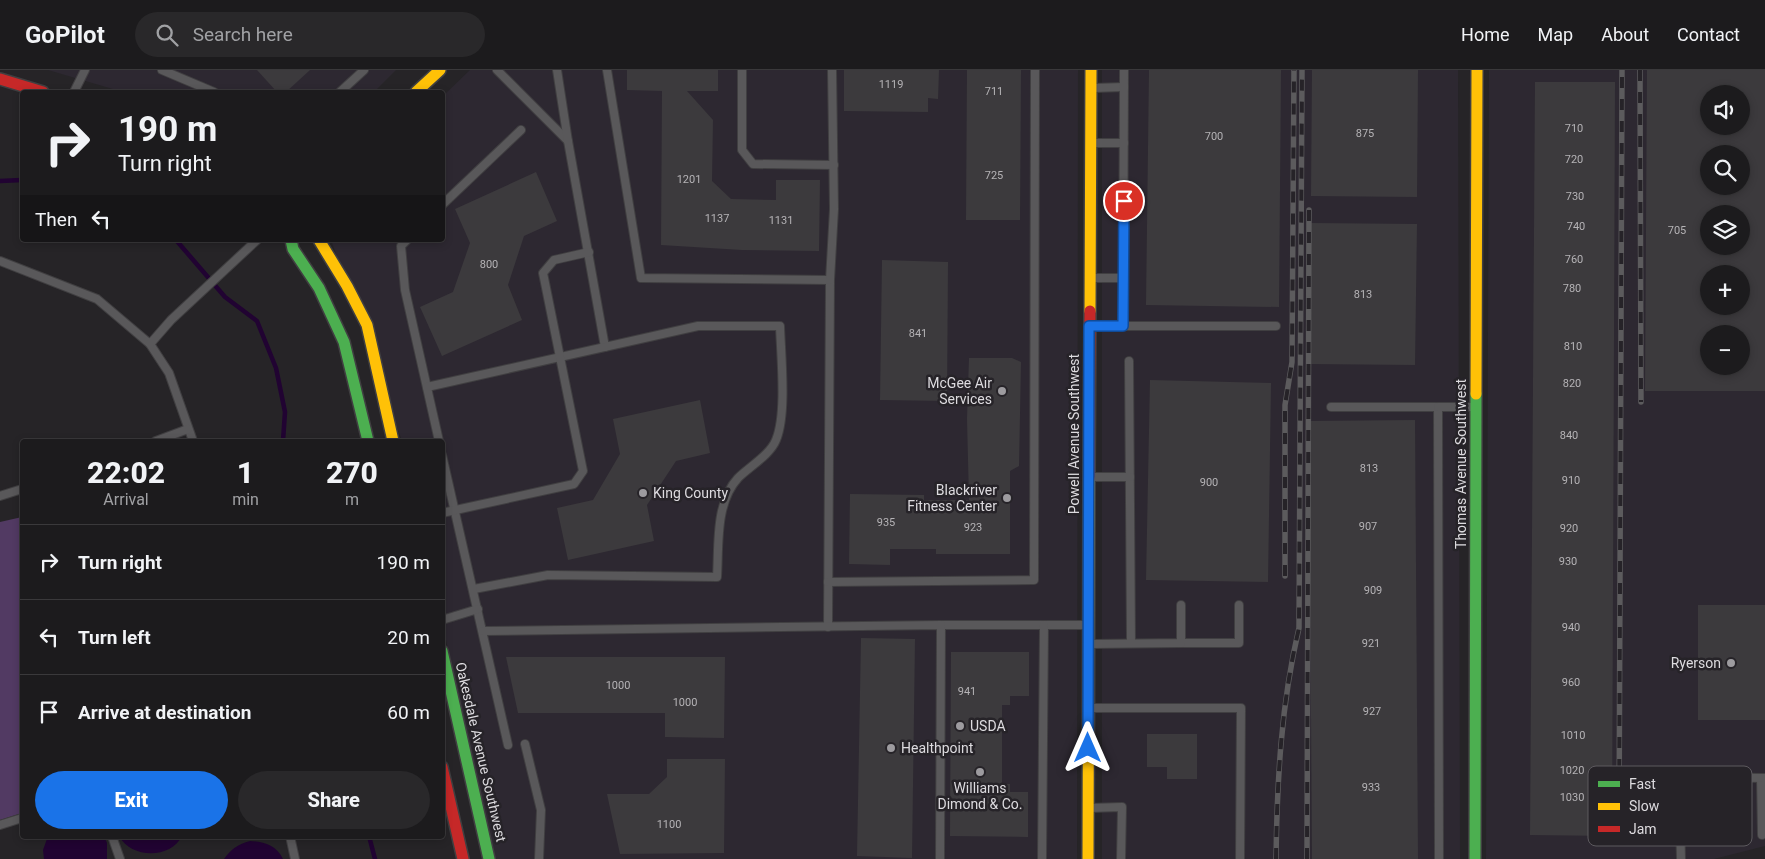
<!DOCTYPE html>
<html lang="en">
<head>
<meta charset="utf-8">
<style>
	body { margin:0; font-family:Roboto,sans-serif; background:#29282a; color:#f1f3f6; height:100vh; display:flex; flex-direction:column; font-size:19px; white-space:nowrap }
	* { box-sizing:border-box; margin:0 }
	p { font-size:16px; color:#a0a1a4 }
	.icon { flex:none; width:28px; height:28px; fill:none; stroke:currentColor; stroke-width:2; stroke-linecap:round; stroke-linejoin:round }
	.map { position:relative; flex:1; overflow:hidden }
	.details { position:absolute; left:20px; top:369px; width:425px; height:400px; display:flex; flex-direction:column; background:#1c1b1d; border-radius:5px; box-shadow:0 2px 8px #0003,0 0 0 1px #3a393b }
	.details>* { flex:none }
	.banner { position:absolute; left:20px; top:20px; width:425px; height:152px; border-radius:5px; box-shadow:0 2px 8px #0003,0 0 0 1px #3a393b; background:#1c1b1d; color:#f1f3f6; overflow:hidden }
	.fabs { position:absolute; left:1700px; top:15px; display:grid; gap:10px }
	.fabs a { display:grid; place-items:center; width:50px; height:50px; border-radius:50%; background:#1c1b1d; box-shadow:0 2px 8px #0003,0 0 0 1px #3a393b; font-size:25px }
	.pin { position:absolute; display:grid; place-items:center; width:42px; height:42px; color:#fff; margin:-21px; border:2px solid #fff; border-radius:50%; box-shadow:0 1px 5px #0007 }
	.me { position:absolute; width:55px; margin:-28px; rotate:0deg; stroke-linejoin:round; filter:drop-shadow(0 0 4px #0008) }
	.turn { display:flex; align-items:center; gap:18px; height:105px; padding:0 15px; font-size:22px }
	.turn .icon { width:65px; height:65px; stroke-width:2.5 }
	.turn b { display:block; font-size:35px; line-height:42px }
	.then { display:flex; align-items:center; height:48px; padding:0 15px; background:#0003; gap:10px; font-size:19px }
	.eta { display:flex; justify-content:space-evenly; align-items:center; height:85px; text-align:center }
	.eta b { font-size:30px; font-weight:800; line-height:35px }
	.button { display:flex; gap:10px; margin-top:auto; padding:10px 15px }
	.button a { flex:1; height:58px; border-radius:30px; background:#1a73e8; color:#fff; font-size:20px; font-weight:800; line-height:58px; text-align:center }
	.button a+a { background:#29282a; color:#f1f3f6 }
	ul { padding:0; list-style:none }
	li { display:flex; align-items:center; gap:15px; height:75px; padding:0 15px; border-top:1px solid #3a393b }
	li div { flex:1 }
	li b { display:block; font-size:19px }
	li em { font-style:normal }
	header { display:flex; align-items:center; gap:30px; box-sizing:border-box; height:70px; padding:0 25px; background:#1c1b1d; border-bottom:1px solid #3a393b }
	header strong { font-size:24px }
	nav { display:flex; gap:28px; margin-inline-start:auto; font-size:18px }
	.search { width:350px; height:45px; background:#29282a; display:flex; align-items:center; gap:12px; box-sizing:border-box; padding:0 18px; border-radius:28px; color:#a0a1a4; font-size:19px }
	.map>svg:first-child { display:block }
	.built { fill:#2d2831; fill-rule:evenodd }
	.green { fill:#523a63 }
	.water { fill:#210332 }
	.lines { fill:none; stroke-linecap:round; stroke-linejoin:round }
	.stream { stroke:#210332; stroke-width:4.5 }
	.building { fill:#3c3a3d; fill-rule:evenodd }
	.lane-casing { stroke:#403f41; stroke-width:10 }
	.fast-casing { stroke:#403f41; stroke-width:14 }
	.slow-casing { stroke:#403f41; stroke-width:14 }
	.jam-casing { stroke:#403f41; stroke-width:14 }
	.lane { stroke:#59585a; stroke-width:8 }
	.fast { stroke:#4caf50; stroke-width:11 }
	.slow { stroke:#ffc107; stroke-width:11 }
	.jam { stroke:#c62828; stroke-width:11 }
	.rail-casing { stroke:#5c5b5d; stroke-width:5.5 }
	.rail { stroke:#262328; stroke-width:4; stroke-dasharray:11; stroke-linecap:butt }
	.route-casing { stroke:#114b97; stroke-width:12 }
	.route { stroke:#1a73e8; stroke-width:9 }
	.poi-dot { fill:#9d9b9f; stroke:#262328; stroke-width:2 }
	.labels { text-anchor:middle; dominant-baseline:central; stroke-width:5; stroke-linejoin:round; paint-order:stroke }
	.number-label { font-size:11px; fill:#b5b3b6 }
	.poi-label { font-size:14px; fill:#dddbdf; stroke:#262328; text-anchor:end }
	.street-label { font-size:14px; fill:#dddbdf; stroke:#262328 }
	.key { fill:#262328; stroke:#5d5a5f; stroke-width:1 }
	.key-label { font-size:14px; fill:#dddbdf }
</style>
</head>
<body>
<header>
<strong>GoPilot</strong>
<div class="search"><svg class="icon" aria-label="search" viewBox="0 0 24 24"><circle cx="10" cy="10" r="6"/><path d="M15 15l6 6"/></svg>Search here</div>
<nav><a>Home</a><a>Map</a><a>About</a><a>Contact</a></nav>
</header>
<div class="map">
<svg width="1765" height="789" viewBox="0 0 1765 789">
	<rect width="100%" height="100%" fill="#262427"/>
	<g class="built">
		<path d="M48,0h348l-22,22h-251z"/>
		<path d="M470,0h608l-1,789h-582l-52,-232 -1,-186h-40l-71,-201h111l1,-144z"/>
		<path d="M1102,0h356l2,789h-358z"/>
		<path d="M1489,0h276v776l-51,13h-228zM1709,24h32v32h-32zM1709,84h32v32h-32zM1709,144h32v32h-32zM1709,204h32v32h-32zM1709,264h32v32h-32z"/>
	</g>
	<path class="green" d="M22,447v296l-22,7v-298z"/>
	<g class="water">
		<path d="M48,766h56l3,7v16h-63l-1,-9z"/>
		<path d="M119,766h63c-11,23 -51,23 -63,0z"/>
		<path d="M250,771c14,1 26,4 33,18h-59c7,-10 14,-15 26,-18z"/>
	</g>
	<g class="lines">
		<g class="stream">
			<path d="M0,111l22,-1"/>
			<path d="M176,170l49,57 32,24 19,47 9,44 -2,29"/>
			<path d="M369,766l6,23"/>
		</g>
	</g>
	<g class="building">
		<path d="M257,0h53l-24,22h-9z"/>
		<path d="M627,0h91v21h-31l26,29 -1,61 19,18 45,1v-20h44l-1,71 -77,-1 -81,-5 1,-154 -35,-1z"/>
		<path d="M844,0h95l-1,29 -10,-1v14l-84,-1z"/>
		<path d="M967,0h54l-1,150h-54z"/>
		<path d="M1149,0h132l-2,237 -133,-2z"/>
		<path d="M1312,0h106l-1,127 -106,-1z"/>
		<path d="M1647,0h118v321h-120zM1709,24h32v32h-32zM1709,84h32v32h-32zM1709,144h32v32h-32zM1709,204h32v32h-32zM1709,264h32v32h-32z"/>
		<path d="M1535,12h80l-3,754 -82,-1z"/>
		<path d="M536,102l21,49 -33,15 -16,49 14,35 -80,36 -22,-49 33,-15 17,-49 -15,-34z"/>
		<path d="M1311,153l106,1 -2,141 -106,-1z"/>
		<path d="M882,190l66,2 -1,139 -67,-1z"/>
		<path d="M969,288h43l9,4 -2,104 -9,5v83h-74v-5h-46v16l-41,-1 1,-70 74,1v5h45l-2,-81z"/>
		<path d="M1150,310l121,3 -3,199 -122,-2z"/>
		<path d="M700,330l10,53 -34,8 -29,44 7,36 -86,19 -11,-52 36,-8 27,-46 -7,-35z"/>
		<path d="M1415,350l3,439h-106l-3,-438z"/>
		<rect x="1698" y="535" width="67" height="115"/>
		<path d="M861,568l54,1 -3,219 -55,-2z"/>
		<path d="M951,582h78v44h-19v9h-8v79h8v8h18v45l-78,-1z"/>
		<path d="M506,587h219l-1,81 -59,-1v-24h-147z"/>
		<path d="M1147,664h50v45h-30v-12h-20z"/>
		<path d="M667,689h58l-1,94 -104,1 -13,-60h42l18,-17z"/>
	</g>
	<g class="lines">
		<g class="lane-casing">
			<g id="lane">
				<path d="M162,0l52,22"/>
				<path d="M497,0l71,71"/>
				<path d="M557,0l11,71 37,206"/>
				<path d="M607,0l34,208 189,2 -2,347"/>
				<path d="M742,0v80l11,14 81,1"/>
				<path d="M1093,18l31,-1"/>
				<path d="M74,22l11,-22"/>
				<path d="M340,22l24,-22"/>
				<path d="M1092,73h32"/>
				<path d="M442,135l79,-75"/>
				<path d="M407,170l-6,6 4,44 34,151"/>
				<path d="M0,191l97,38 53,45 19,29 24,68"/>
				<path d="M1091,208h33"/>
				<path d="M830,210l4,-71 -2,-139"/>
				<path d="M1090,256h186"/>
				<path d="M1123,256l1,-256"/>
				<path d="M150,274l21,-24 86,-80"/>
				<path d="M1129,291l2,282"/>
				<path d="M427,317l271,-61h82c1,31 7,88 -4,114 -6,15 -27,27 -38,38 -23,25 -19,67 -21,99l-169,-2 -74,14"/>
				<path d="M1331,337h107l1,452"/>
				<path d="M1438,337h38"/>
				<path d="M156,371l32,-12"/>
				<path d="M442,385l66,290"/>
				<path d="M1091,407h39"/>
				<path d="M0,426l22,-7"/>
				<path d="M442,443l132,-29 9,-13 -40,-198 11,-13 35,-8"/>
				<path d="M828,512l206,-2 1,-510"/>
				<path d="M442,550l36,-11"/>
				<path d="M941,555h145"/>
				<path d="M483,561l458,-6 -1,234"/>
				<path d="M1181,573h58v-38"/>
				<path d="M1090,574l91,-1v-38"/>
				<path d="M1090,638h151l-1,151"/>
				<path d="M525,674l16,66 -2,49"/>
				<path d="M1761,708l1,57"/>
				<path d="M1089,738l33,-1 -1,52"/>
				<path d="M0,755l22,-7"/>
				<path d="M112,766l8,23"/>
				<path d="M290,766l5,23"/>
				<path d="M1042,789l2,-234"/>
				<path d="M1681,789l-2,-82 86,1"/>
			</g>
		</g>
		<g class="fast-casing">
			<g id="fast">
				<path d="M291,170l2,9 26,39 25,54 24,99"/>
				<path d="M442,581l47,208"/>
				<path d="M1475,789l1,-465"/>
			</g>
		</g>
		<g class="slow-casing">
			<g id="slow">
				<path d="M416,22l24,-22"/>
				<path d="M319,170l28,46 20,39 26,116"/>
				<path d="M1090,241l1,-241"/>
				<path d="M1476,324l1,-324"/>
				<path d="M1088,789l1,-380"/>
			</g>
		</g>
		<g class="jam-casing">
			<g id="jam">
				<path d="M0,9l43,13"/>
				<path d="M1089,409l1,-168"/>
				<path d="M442,697l21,92"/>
			</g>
		</g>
		<use href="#lane" class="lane"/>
		<use href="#fast" class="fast"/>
		<use href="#slow" class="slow"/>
		<use href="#jam" class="jam"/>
		<g class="rail-casing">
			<g id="rail">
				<path d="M1640,0l1,332"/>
				<path d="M1285,506v-171l7,-43 2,-292"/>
				<path d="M1619,766l3,-766"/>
				<path d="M1276,789c1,-78 5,-155 23,-231l3,-558"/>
				<path d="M1307,789l2,-649"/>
			</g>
		</g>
		<use href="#rail" class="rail"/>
	</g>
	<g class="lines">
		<g class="route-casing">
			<path id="route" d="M1088,678l1,-422h34l1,-125"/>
		</g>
		<use href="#route" class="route"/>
	</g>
	<g class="poi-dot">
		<circle cx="1002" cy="321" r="5"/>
		<circle cx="643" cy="423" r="5"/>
		<circle cx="1007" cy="428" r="5"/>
		<circle cx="1731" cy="593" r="5"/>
		<circle cx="960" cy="656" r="5"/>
		<circle cx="891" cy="678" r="5"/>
		<circle cx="980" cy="702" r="5"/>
	</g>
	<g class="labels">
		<g class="number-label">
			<text x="891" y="14">1119</text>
			<text x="994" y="21">711</text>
			<text x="1574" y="58">710</text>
			<text x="1365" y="63">875</text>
			<text x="1214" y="66">700</text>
			<text x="1574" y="89">720</text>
			<text x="994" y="105">725</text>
			<text x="689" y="109">1201</text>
			<text x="1575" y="126">730</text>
			<text x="717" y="148">1137</text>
			<text x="781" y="150">1131</text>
			<text x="1576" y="156">740</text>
			<text x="1677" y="160">705</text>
			<text x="1574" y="189">760</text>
			<text x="489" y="194">800</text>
			<text x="1572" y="218">780</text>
			<text x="1363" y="224">813</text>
			<text x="918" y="263">841</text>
			<text x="1573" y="276">810</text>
			<text x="1572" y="313">820</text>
			<text x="1569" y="365">840</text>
			<text x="1369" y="398">813</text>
			<text x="1571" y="410">910</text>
			<text x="1209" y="412">900</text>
			<text x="886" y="452">935</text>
			<text x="1368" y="456">907</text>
			<text x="973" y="457">923</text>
			<text x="1569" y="458">920</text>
			<text x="1568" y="491">930</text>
			<text x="1373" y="520">909</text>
			<text x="1571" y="557">940</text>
			<text x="1371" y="573">921</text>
			<text x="1571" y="612">960</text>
			<text x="618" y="615">1000</text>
			<text x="967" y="621">941</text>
			<text x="685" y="632">1000</text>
			<text x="1372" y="641">927</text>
			<text x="1573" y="665">1010</text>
			<text x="1572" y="700">1020</text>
			<text x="1371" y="717">933</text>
			<text x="1572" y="727">1030</text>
			<text x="669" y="754">1100</text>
		</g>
		<g class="poi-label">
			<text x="992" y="313">McGee Air<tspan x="992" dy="16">Services</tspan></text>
			<text x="997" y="420">Blackriver<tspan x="997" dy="16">Fitness Center</tspan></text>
			<text x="653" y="423" text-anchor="start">King County</text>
			<text x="1721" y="593">Ryerson</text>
			<text x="970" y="656" text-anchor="start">USDA</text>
			<text x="901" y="678" text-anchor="start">Healthpoint</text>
			<text x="980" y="718" text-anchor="middle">Williams<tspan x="980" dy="16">Dimond &amp; Co.</tspan></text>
		</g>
		<g class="street-label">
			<text transform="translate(1074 364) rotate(-90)">Powell Avenue Southwest</text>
			<text transform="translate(1461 394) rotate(-90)">Thomas Avenue Southwest</text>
			<text transform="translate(481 682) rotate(77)">Oakesdale Avenue Southwest</text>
		</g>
	</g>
	<rect x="1588" y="696" width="164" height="80" rx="8" class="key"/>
	<rect x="1598" y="711" width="22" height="6" fill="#4caf50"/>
	<rect x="1598" y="733" width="22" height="7" fill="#ffc107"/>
	<rect x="1598" y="756" width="22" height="6" fill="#c62828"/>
	<g class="key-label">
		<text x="1629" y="719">Fast</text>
		<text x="1629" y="741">Slow</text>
		<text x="1629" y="764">Jam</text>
	</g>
</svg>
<div class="fabs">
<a><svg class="icon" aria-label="sound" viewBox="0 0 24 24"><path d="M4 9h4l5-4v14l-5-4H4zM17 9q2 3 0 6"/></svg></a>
<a><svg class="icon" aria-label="search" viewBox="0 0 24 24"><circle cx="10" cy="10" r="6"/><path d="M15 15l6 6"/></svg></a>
<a><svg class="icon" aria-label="layers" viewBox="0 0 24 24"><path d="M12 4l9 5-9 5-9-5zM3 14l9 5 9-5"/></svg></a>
<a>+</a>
<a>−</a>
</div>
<div class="pin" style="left:1124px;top:131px;background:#d93025"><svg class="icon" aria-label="arrive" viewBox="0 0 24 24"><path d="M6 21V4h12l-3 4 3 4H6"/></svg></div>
<svg class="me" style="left:1088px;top:678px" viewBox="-20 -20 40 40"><path d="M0-17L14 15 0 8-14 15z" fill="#1a73e8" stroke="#fff" stroke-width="4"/></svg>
<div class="banner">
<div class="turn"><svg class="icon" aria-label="right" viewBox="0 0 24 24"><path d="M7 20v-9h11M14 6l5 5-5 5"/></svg><div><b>190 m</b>Turn right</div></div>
<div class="then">Then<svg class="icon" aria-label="left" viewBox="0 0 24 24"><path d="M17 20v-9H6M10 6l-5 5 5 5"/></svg></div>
</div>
<section class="details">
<div class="eta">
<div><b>22:02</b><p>Arrival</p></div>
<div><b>1</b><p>min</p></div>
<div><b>270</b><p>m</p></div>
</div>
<ul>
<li><svg class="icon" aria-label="right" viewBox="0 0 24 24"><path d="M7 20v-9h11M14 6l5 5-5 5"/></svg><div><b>Turn right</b></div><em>190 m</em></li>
<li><svg class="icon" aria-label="left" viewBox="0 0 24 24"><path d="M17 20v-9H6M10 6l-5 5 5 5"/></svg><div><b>Turn left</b></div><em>20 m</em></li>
<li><svg class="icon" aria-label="arrive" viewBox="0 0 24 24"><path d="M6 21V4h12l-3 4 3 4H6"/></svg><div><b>Arrive at destination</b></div><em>60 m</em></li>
</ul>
<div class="button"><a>Exit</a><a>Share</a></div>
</section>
</div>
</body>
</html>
